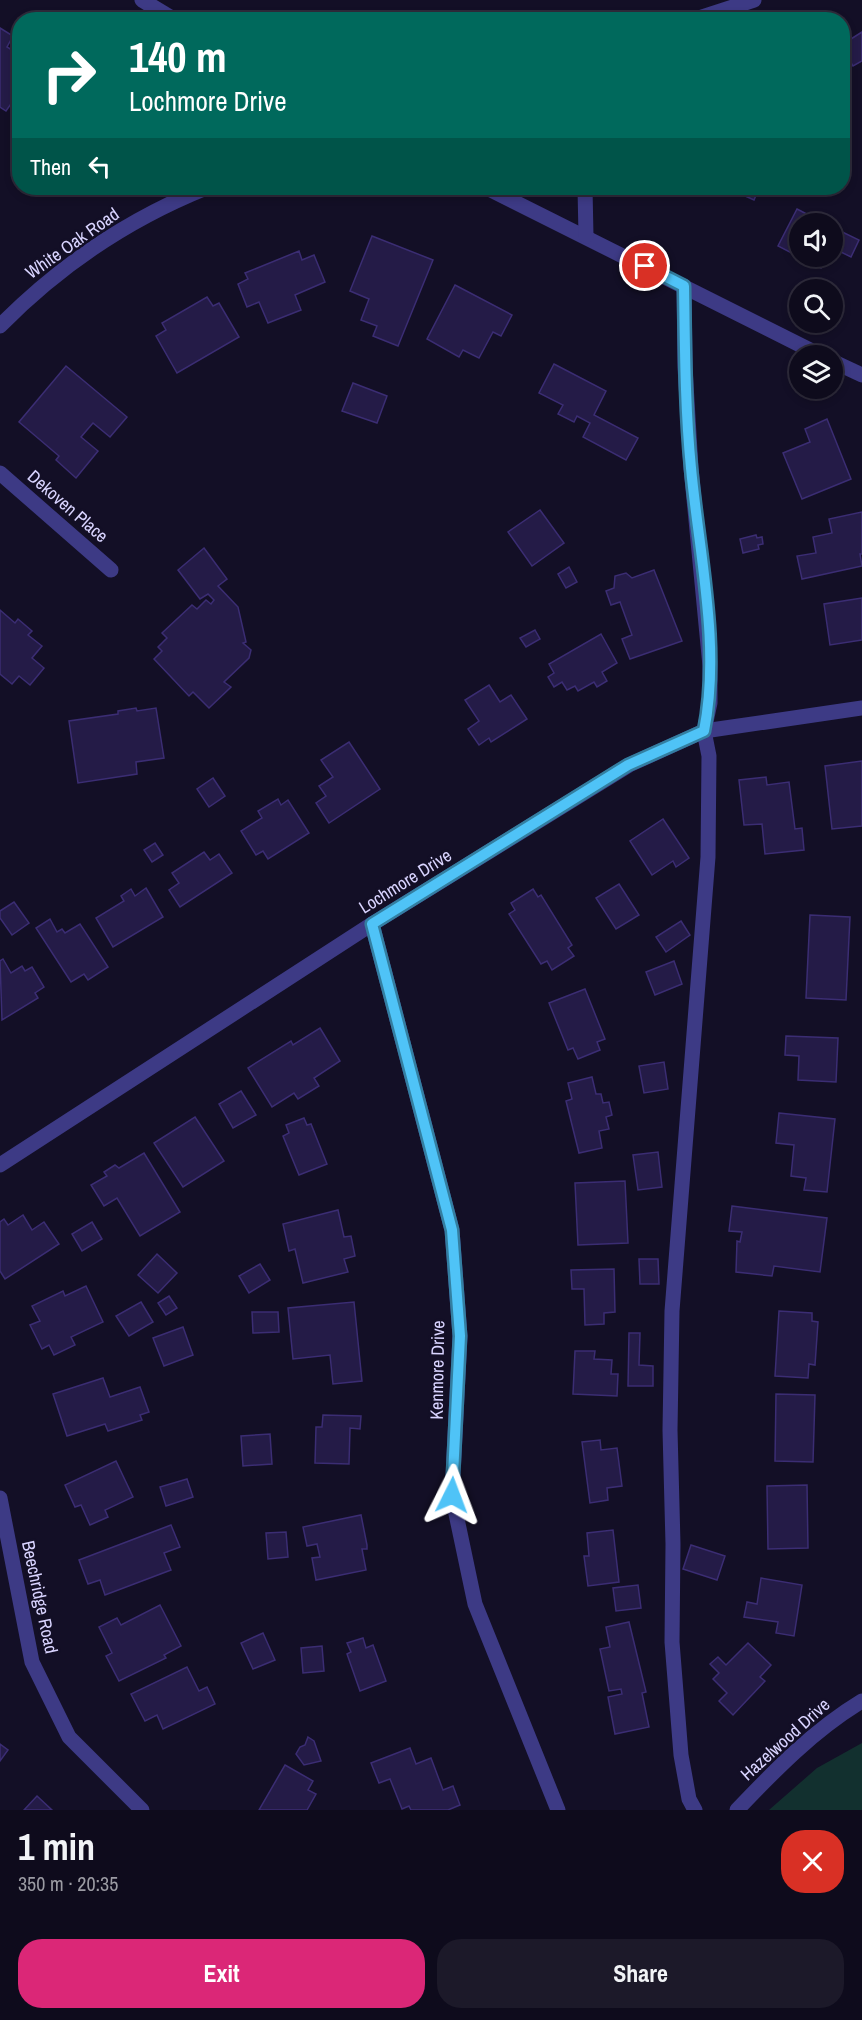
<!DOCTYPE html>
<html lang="en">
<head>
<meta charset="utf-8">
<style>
	body { margin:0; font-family:"Archivo Narrow",sans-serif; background:#1c1929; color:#f1f3f6; height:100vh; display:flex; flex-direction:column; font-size:22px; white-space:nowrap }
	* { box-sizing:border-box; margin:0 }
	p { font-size:20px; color:#9b9ba3 }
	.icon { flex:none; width:33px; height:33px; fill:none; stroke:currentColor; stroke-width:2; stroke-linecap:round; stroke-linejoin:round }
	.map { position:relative; height:1810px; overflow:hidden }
	.sheet { display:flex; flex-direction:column; background:#0e0b1c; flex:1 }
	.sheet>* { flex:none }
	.top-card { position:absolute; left:12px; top:12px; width:838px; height:183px; border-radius:24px; box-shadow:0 3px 9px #0003,0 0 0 2px #2e2b3b; background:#00695c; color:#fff; overflow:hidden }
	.controls { position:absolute; left:789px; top:213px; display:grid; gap:12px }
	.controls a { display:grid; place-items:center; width:54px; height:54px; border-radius:50%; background:#0e0b1c; box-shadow:0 3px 9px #0003,0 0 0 2px #2e2b3b; font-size:30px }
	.pin { position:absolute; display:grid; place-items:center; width:51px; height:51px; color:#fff; margin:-26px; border:3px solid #fff; border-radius:50%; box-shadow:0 2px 6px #0007 }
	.me { position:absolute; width:66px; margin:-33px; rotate:3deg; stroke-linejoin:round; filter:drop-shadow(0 0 4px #0008) }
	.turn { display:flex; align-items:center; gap:21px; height:126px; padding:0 18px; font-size:27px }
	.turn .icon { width:78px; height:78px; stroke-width:2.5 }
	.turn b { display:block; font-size:42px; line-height:51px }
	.then { display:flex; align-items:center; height:57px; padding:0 18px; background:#0003; gap:12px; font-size:22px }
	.round { display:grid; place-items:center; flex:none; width:63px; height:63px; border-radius:24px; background:#1c1929 }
	.head { display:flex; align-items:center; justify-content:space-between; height:102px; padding:0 18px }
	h1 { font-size:36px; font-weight:800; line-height:45px }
	.button { display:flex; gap:12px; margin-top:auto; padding:12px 18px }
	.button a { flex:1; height:69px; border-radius:24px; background:#db2777; color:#fff; font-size:24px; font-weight:800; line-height:69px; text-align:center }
	.button a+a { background:#1c1929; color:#f1f3f6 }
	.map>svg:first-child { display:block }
	.green { fill:#12302f }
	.building { fill:#241b47; stroke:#3b2d73; stroke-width:1.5 }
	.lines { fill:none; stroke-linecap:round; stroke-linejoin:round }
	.minor { stroke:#3d3a85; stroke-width:15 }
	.route-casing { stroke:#337fa1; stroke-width:15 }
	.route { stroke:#4fc3f7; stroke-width:10 }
	.labels { text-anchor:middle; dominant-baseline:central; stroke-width:5; stroke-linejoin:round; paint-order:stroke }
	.street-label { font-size:18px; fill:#d9d4ff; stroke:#130f26 }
</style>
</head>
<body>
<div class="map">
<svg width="862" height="1810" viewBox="0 0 862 1810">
	<rect width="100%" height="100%" fill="#130f26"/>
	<path class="green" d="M862,1743v67h-93l48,-42z"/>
	<g class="building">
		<path d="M0,28l13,8 -6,11 13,8v36l-14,20 -6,-4z"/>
		<path d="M862,32v29l-9,5 -10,-16v-6z"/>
		<path d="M745,188h14l-5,12 -11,-5z"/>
		<path d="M797,209l29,15h-26v32h32v-29l27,13 -8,17 -12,-6 -5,10 -7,-4 -6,11 -43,-22z"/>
		<path d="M372,236l61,24 -35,86 -25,-10 4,-10 -16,-6 8,-21 -19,-8z"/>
		<path d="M299,251l3,9 12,-5 11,27 -30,13 6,15 -33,13 -9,-21 -12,5 -9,-23 10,-5 -3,-6z"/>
		<path d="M455,285l57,30 -11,21 -8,-4 -14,26 -16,-8 -4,7 -32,-18z"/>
		<path d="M207,297l6,9 6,-3 20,34 -62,36 -21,-37 10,-6 -4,-7z"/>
		<path d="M554,364l52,27 -12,24 44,23 -12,22 -43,-23 7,-14 -13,-7 -3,6 -16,-8 5,-9 -24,-12z"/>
		<path d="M66,366l61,51 -17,20 -17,-14 -12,14 17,14 -22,27 -20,-18 3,-4 -40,-34z"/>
		<path d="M353,383l34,13 -10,27 -35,-12z"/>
		<path d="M827,419l24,60 -49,20 -19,-46 27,-11 -5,-13z"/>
		<path d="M540,510l24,33 -32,23 -24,-34z"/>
		<path d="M862,512v42h-2l2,12 -60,13 -5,-23 19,-3 -3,-16 19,-4 -3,-14z"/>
		<path d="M756,535l1,3 5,-1 1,7 -5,1 1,4 -16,4 -3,-14z"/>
		<path d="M204,548l23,31 -9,7 20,21 8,35 -3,1 8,7 -2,8 -25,24 7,5 -22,21 -16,-16 -4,4 -35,-37 8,-8 -4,-4 9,-9 -5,-5 30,-28 5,4 9,-9 5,4 3,-4 -6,-6 -8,5 -22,-29z"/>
		<path d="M569,567l8,15 -11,6 -8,-14z"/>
		<path d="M654,570l28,71 -52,18 -8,-20 10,-4 -12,-33 -9,3 -5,-14 8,-3 1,-12 11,-3 6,5z"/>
		<path d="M862,598v42l-32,5 -6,-41z"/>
		<path d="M0,610l15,13 3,-4 14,12 -4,4 14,11 -10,12 12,10 -14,17 -11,-9 -7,8 -12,-10z"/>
		<path d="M535,630l5,9 -14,8 -6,-9z"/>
		<path d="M601,634l16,29 -15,9 5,9 -10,6 -3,-5 -16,9 -3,-5 -8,4 -5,-8 -8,5 -6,-10 6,-4 -5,-9z"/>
		<path d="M489,685l11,17 11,-7 16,24 -36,23 -2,-4 -10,7 -11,-16 11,-8 -14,-21z"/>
		<path d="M136,708l1,3 19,-3 8,50 -28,4 1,12 -59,9 -9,-62 49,-7v-3z"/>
		<path d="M349,742l31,47 -51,34 -13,-20 10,-7 -7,-10 14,-9 -12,-17z"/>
		<path d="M862,761v65l-30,3 -7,-63z"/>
		<path d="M766,777l1,8 22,-3 6,47 7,-1 2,22 -39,4 -3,-30 -18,1 -5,-45z"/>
		<path d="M213,778l12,18 -16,11 -12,-18z"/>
		<path d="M278,799l3,6 7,-5 21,33 -41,26 -5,-8 -7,4 -15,-24 21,-13 -4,-7z"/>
		<path d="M663,819l26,39 -13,9 -3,-6 -21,14 -22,-34z"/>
		<path d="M155,843l8,12 -11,7 -8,-12z"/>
		<path d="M204,852l6,8 9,-6 13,19 -52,34 -11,-17 10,-7 -7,-10z"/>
		<path d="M619,884l20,31 -23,14 -20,-31z"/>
		<path d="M146,888l17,29 -50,30 -17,-29 28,-17 -3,-5 10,-7 4,7z"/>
		<path d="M533,889l5,8 3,-2 31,50 -4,3 6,8 -22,14 -5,-9 -6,3 -32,-50 6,-4 -4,-7z"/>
		<path d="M14,902l15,21 -17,12 -12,-17v-7z"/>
		<path d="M810,915l40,2 -4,83 -40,-2z"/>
		<path d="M50,919l7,13 5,-3 3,4 15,-9 28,43 -20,13 -4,-6 -13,8 -35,-54z"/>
		<path d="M681,921l9,14 -24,17 -10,-15z"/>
		<path d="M3,959l8,14 11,-7 3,5 7,-4 12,20 -9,6 3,5 -36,22 -2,-59z"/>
		<path d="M674,961l8,23 -27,11 -9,-23z"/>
		<path d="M585,989l20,50 -8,3 3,8 -22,9 -5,-11 -5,2 -19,-47z"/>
		<path d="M320,1028l20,33 -26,17 5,8 -21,13 -4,-6 -22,14 -24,-39 43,-27 2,4z"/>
		<path d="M786,1036l52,2 -2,44 -38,-2 1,-24 -14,-1z"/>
		<path d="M664,1062l4,27 -24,4 -5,-27z"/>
		<path d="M592,1077l4,17h5l2,9 6,-1 3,13 -6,2 3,12 -10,2 3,17 -23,5 -13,-52 6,-2 -4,-16z"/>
		<path d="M241,1091l15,24 -23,13 -14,-24z"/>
		<path d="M779,1113l56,6 -8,73 -23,-2 2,-12 -15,-2 3,-31 -18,-2z"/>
		<path d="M195,1117l29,44 -41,26 -29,-44z"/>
		<path d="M304,1118l3,7 4,-1 16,40 -28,11 -16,-39 6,-3 -3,-8z"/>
		<path d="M658,1152l4,35 -24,3 -5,-35z"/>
		<path d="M144,1153l36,59 -40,24 -23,-38 -13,8 -13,-21 16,-9 -3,-4 11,-7 4,3z"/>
		<path d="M625,1181l3,62 -50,2 -3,-62z"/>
		<path d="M732,1206l95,12 -7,54 -46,-6 -2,10 -36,-4 1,-31 3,1 2,-10 -13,-1z"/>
		<path d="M338,1210l6,27 7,-1 4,20 -11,3 4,13 -45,11 -8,-34 -6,2 -6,-27z"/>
		<path d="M23,1215l9,15 12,-8 15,22 -54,35 -5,-8v-49l4,-3 4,6z"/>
		<path d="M92,1222l10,17 -20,12 -10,-17z"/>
		<path d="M157,1254l20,19 -19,20 -20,-18z"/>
		<path d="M639,1259h19l1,25h-19z"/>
		<path d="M260,1264l10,16 -21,13 -10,-17z"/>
		<path d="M614,1269l1,43 -11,1v11l-19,1 -1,-36h-12l-1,-19z"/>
		<path d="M86,1286l17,36 -32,15 4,8 -21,10 -5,-10 -7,4 -12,-24 10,-4 -8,-15 31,-15 2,5z"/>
		<path d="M169,1296l8,12 -11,7 -8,-12z"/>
		<path d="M141,1302l12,20 -24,14 -13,-20z"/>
		<path d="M354,1302l8,79 -29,3 -3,-29 -37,4 -5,-51z"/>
		<path d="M779,1311l33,2v8l6,1 -3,43 -6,-1 -1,14 -33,-2z"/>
		<path d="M252,1312h26l1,20 -26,1z"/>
		<path d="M183,1327l10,28 -29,11 -11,-28z"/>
		<path d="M629,1333h11l-1,32 14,1v20h-25z"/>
		<path d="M575,1351h20l-1,8 18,1 -1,14h7l-1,22 -44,-2z"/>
		<path d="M103,1378l7,19 30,-10 9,25 -9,3 2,5 -34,11 -3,-7 -38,12 -14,-42z"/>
		<path d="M776,1394l39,1 -2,67 -38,-1z"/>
		<path d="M323,1415l38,1 -1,13 -10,-1 -1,36 -34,-1 1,-36h6z"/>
		<path d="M270,1434l2,30 -29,2 -2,-30z"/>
		<path d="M600,1440l1,10 16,-2 5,38 -15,2 1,12 -18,3 -8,-61z"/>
		<path d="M116,1461l17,36 -28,13 3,7 -18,8 -9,-20 -6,2 -10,-22z"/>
		<path d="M187,1479l6,18 -27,9 -6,-19z"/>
		<path d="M807,1485l1,63 -40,1 -1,-63z"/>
		<path d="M361,1515l6,30v4h-5l4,21 -50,10 -4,-22 8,-1 -3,-13 -10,2 -4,-19z"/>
		<path d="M171,1525l9,22 -16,6 7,17 -66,25 -5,-15 -12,4 -9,-24z"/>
		<path d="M613,1530l6,52 -31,4 -4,-30h5l-2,-23z"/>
		<path d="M286,1532l2,25 -20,2 -2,-26z"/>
		<path d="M691,1545l34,11 -8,24 -34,-11z"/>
		<path d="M761,1578l41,7 -8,51 -18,-3 2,-11 -34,-5 3,-15 10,2z"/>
		<path d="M638,1585l3,23 -25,3 -3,-23z"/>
		<path d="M160,1605l21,41 -17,9 2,3 -47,23 -13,-25 6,-3 -13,-26 18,-9 4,7z"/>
		<path d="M629,1622l17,70 -4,1 7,34 -34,7 -7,-37 14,-3 -1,-5 -12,2 -9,-42 10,-2 -4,-20z"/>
		<path d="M263,1633l12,27 -22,9 -12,-26z"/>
		<path d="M363,1638l3,10 7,-3 13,36 -26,10 -13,-37 4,-2 -4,-9z"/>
		<path d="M748,1643l23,22 -11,12 5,4 -32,34 -14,-14 8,-8 -14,-14 6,-6 -9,-9 8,-7 8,8z"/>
		<path d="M322,1646l2,25 -21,2 -2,-25z"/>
		<path d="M187,1667l12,24 8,-4 8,17 -52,25 -6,-14 -12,6 -14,-27z"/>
		<path d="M308,1737l6,4 7,20 -17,4 -8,-11 4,-7 5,-2z"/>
		<path d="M0,1744l8,6 -8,11z"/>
		<path d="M410,1748l6,16 15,-6 12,32 10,-4 7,19 -12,5h-37l-2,-4 -7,3 -12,-30 -11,4 -8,-20z"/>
		<path d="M285,1765l28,16 -5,9 8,4 -9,16h-48z"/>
		<path d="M37,1796l15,14h-28z"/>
	</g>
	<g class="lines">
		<g class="minor">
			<path d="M142,0l33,20"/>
			<path d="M693,20l61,-20"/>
			<path d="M487,188l335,168"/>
			<path d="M585,188l1,48"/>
			<path d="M684,286l1,81 6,101 19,198v37l-6,28 5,25 -1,101 -36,454 -2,119 3,114 -1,98 9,113 8,44 6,11"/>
			<path d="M0,326c58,-59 129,-107 206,-138"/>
			<path d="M832,361l30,14"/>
			<path d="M0,473l111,97"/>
			<path d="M372,924l80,306 8,106 -8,159 23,109 83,206"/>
			<path d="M0,1165l372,-241 257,-159 75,-34 158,-23"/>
			<path d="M0,1498l32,164 37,75 73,73"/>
			<path d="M737,1810c38,-40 77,-80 125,-109"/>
		</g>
	</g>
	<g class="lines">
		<g class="route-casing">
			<path id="route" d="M452,1495l8,-159 -8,-106 -80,-306 256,-159 76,-34c17,-85 -5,-177 -13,-263 -6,-61 -6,-121 -7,-182l-39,-20"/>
		</g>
		<use href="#route" class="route"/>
	</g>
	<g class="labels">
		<g class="street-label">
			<text transform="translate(72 243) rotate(-35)">White Oak Road</text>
			<text transform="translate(68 506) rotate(41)">Dekoven Place</text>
			<text transform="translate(405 881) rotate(-32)">Lochmore Drive</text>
			<text transform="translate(437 1370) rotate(-89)">Kenmore Drive</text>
			<text transform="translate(40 1597) rotate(78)">Beechridge Road</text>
			<text transform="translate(785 1739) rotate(-42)">Hazelwood Drive</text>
		</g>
	</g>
</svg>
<div class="controls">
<a><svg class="icon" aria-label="sound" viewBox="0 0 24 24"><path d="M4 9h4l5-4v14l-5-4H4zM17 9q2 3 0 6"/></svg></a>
<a><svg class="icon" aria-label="search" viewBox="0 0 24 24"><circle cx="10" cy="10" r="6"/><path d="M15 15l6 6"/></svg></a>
<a><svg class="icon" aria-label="layers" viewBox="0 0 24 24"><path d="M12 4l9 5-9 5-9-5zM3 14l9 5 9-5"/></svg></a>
</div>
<div class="pin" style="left:645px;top:266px;background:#d93025"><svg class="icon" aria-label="arrive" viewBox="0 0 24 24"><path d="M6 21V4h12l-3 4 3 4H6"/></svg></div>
<svg class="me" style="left:452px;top:1495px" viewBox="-20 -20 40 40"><path d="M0-17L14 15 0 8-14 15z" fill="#4fc3f7" stroke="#fff" stroke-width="4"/></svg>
<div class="top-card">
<div class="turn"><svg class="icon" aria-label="right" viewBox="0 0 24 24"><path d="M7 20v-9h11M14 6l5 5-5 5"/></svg><div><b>140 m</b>Lochmore Drive</div></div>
<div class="then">Then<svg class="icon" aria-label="left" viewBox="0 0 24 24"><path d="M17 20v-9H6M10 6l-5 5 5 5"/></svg></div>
</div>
</div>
<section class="sheet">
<div class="head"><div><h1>1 min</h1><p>350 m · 20:35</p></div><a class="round" style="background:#d93025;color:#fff"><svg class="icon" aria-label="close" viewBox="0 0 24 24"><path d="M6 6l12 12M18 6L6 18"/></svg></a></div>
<div class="button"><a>Exit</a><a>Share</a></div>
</section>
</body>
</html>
